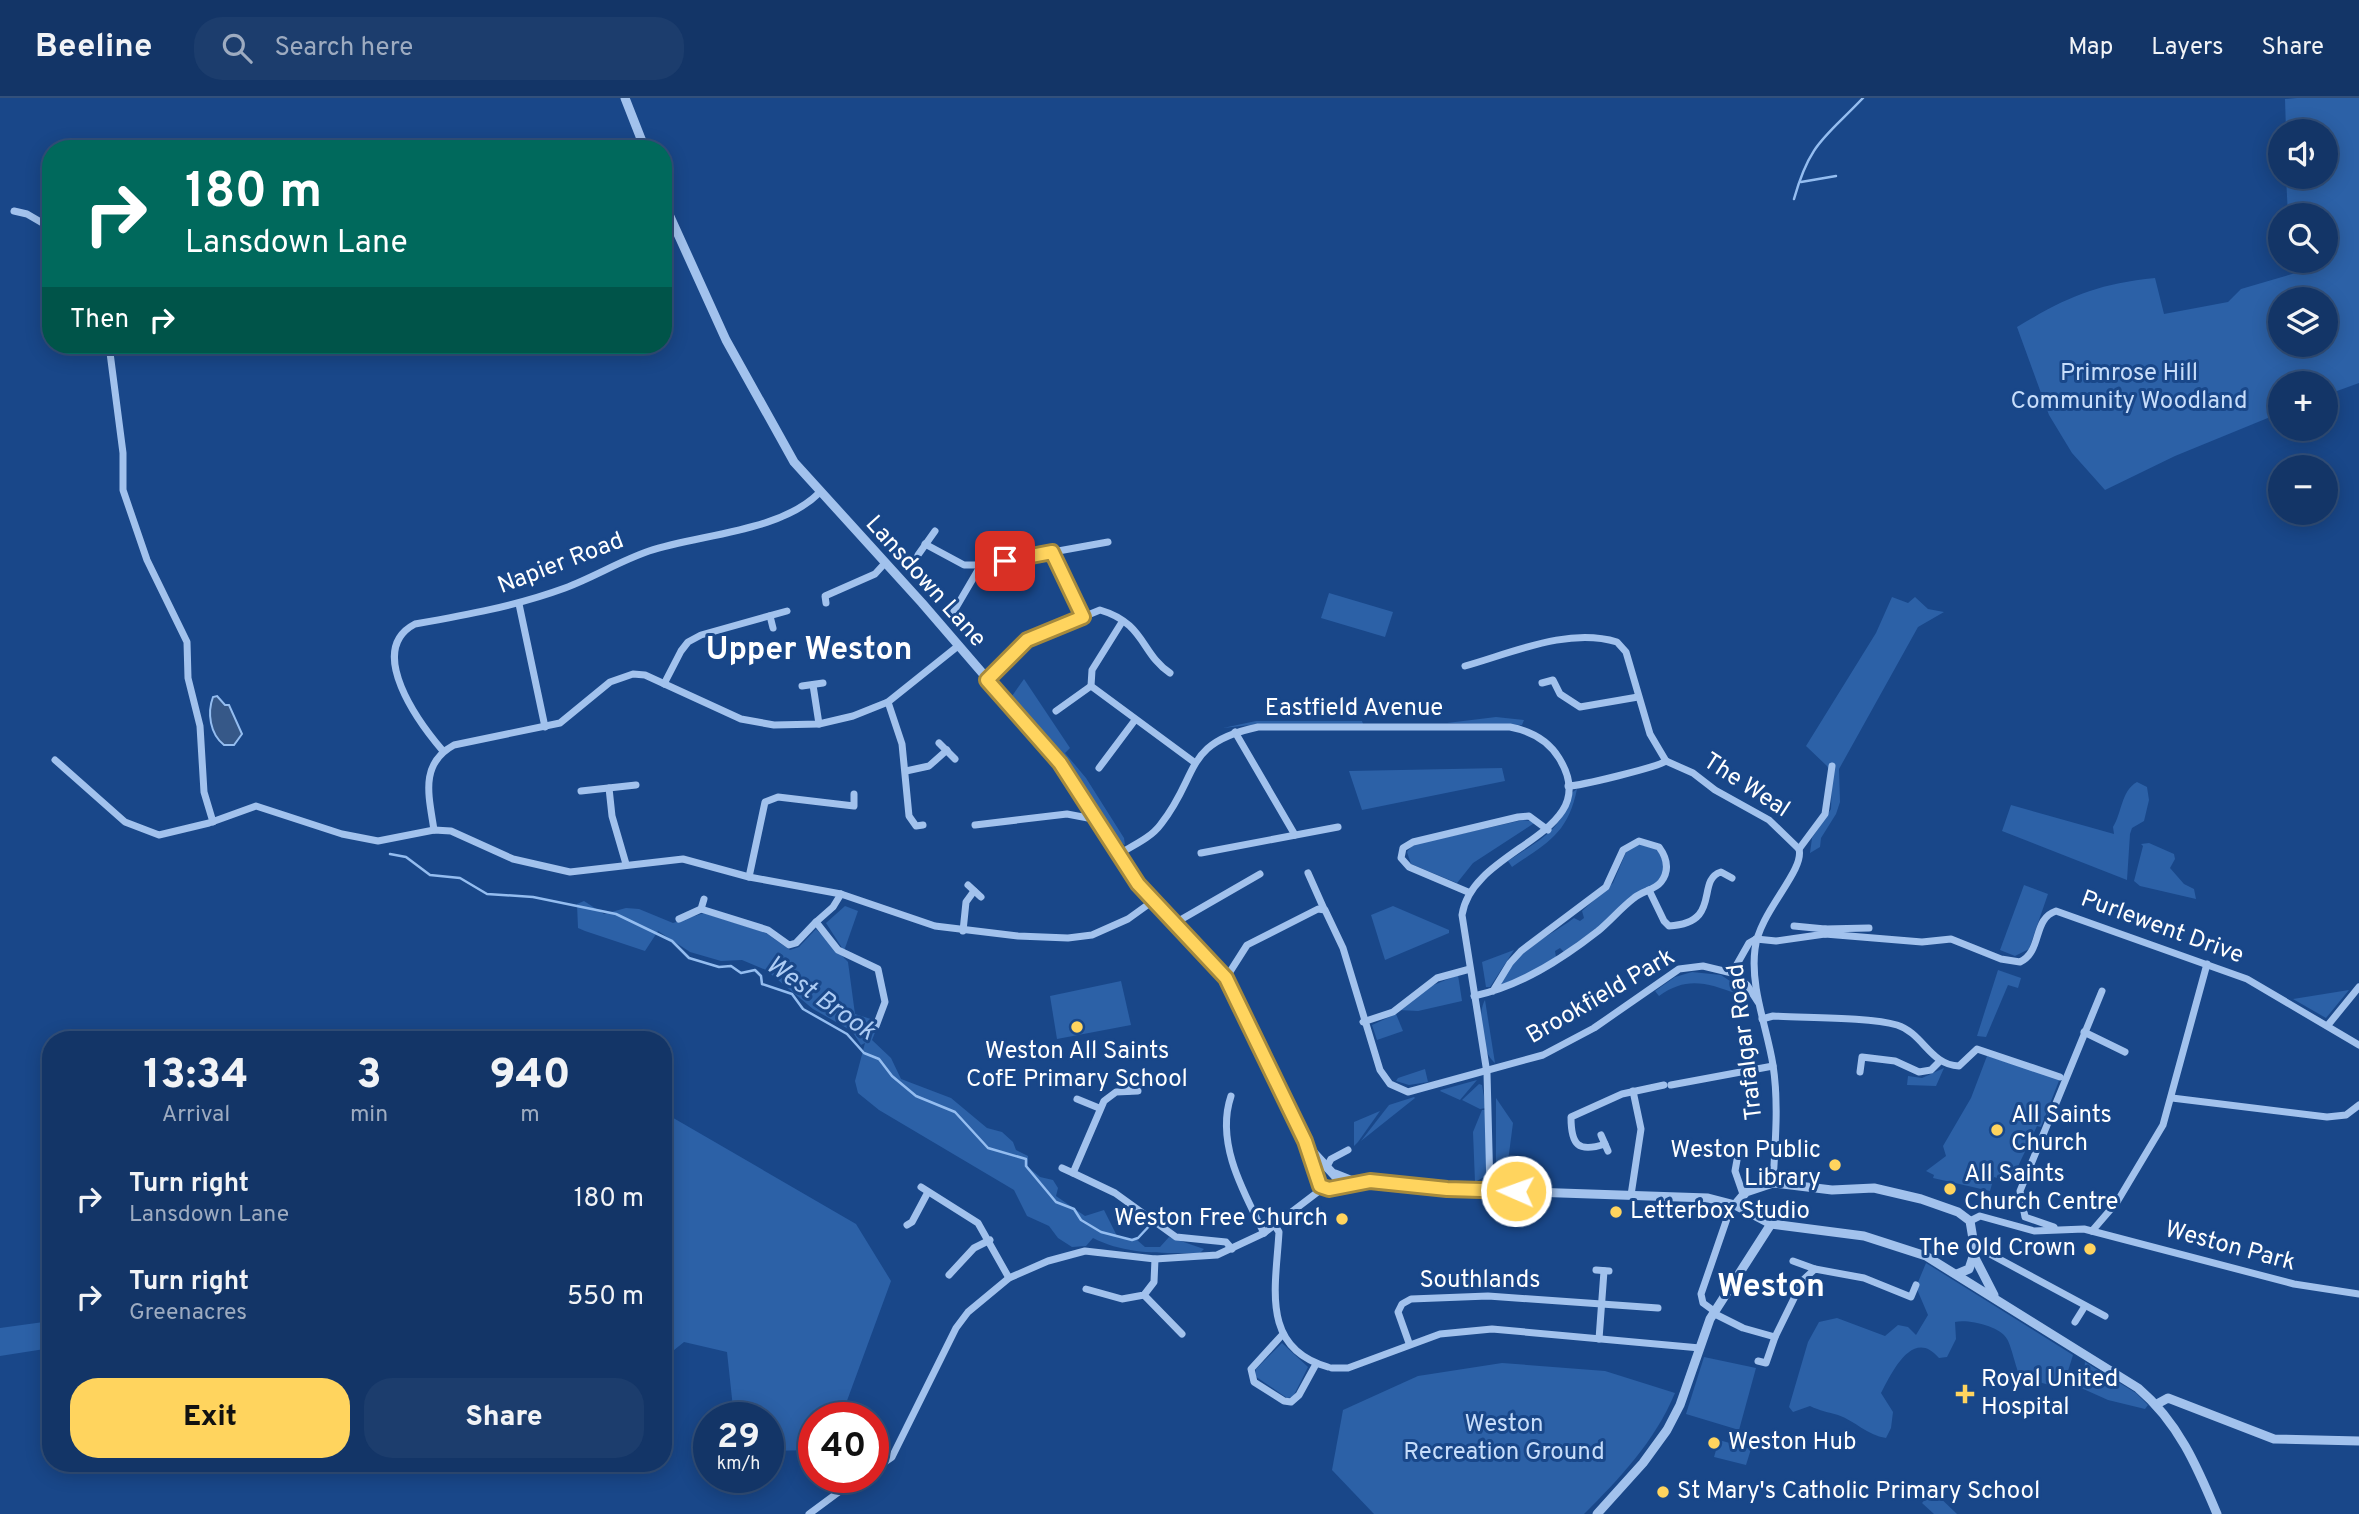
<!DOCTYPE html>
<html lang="en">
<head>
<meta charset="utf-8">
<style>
	body { margin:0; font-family:Overpass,sans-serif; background:#1c3d6d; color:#f1f3f6; height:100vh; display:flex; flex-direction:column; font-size:26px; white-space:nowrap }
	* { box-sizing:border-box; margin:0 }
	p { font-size:23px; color:#9dabc0 }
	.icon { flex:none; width:38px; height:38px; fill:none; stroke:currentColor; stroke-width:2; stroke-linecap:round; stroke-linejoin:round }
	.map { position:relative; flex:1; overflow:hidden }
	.panel { position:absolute; left:42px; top:933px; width:630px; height:441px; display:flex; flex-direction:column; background:#133567; border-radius:28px; box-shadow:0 4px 18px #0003,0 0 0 2px #32507b }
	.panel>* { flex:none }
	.guide { position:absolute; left:42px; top:42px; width:630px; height:214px; border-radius:28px; box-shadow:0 4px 18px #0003,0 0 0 2px #32507b; background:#00695c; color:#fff; overflow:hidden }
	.buttons { position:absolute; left:2268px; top:21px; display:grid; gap:14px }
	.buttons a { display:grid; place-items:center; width:70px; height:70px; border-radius:50%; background:#133567; box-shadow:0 4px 18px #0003,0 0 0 2px #32507b; font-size:35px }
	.speed { position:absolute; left:693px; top:1304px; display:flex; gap:14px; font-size:35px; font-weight:700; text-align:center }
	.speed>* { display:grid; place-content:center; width:91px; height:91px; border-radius:50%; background:#133567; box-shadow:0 4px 18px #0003,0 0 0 2px #32507b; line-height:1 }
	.speed small { font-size:18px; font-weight:400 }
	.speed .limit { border:10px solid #d22; background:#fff; color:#111 }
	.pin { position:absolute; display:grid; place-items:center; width:60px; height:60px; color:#fff; margin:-30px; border-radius:14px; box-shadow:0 4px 10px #0006 }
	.me { position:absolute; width:77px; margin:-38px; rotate:272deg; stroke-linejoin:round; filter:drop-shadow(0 0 5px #0008) }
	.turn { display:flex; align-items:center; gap:24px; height:147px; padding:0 28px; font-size:32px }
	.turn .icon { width:91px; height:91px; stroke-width:2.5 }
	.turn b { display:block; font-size:49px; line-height:60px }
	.then { display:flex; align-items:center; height:66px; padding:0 28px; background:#0003; gap:14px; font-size:26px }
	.eta { display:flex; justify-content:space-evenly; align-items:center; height:119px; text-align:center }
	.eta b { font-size:42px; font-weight:800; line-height:49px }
	.button { display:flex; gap:14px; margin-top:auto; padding:14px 28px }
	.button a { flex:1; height:80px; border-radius:28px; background:#ffd45e; color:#111; font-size:28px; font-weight:800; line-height:80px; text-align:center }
	.button a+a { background:#1c3d6d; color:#f1f3f6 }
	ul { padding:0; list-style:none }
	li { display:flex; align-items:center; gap:21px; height:98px; padding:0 28px }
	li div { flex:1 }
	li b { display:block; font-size:26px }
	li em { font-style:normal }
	header { display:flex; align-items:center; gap:42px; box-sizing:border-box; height:98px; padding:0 35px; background:#133567; border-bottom:2px solid #32507b }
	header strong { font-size:33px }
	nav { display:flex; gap:38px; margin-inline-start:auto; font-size:24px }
	.search { width:490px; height:63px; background:#1c3d6d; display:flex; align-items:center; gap:18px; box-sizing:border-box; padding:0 24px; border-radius:28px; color:#9dabc0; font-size:26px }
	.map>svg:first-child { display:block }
	.green { fill:#2c61a7; fill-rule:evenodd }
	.water { fill:#365888; stroke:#94bdf0; stroke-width:2 }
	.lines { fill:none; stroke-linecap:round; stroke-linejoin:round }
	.stream { stroke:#94bdf0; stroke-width:2.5 }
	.minor { stroke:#a2c2ed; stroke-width:7 }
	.tertiary { stroke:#a2c2ed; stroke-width:9 }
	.route-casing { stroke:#a68a3d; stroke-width:18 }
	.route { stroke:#ffd45e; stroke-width:12 }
	.poi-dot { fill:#ffd45e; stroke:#194789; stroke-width:2.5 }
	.labels { text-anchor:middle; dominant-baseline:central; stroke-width:6; stroke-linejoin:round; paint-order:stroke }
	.park-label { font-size:24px; fill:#c7ddfa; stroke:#194789 }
	.street-label { font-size:24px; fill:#fff; stroke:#194789 }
	.poi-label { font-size:24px; fill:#fff; stroke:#194789; text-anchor:start }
	.water-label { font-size:26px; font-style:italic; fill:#adccf4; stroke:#194789 }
	.district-label { font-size:32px; font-weight:bold; fill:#fff; stroke:#194789 }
</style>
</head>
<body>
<header>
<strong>Beeline</strong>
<div class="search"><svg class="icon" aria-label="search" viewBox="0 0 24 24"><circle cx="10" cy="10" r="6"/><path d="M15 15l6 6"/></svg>Search here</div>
<nav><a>Map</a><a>Layers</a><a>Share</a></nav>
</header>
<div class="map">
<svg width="2359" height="1416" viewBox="0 0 2359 1416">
	<rect width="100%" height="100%" fill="#194789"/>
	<g class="green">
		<path d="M2297,0h62v285l-33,12v-12h-46v30l-105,43 -70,34 -33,-37 -23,-38 -32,-88c50,-30 79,-43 138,-49l9,36 64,-12 13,-13 58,-17 -1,-11h28v-46h-38l-2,-38h40v-46h-40l-1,-32zM2326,201v46h-46v-46z"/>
		<path d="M1329,495l64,19 -8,25 -64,-19z"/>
		<path d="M1892,499l16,6 7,-6 13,12 16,3 -26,15 -79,142 1,33 -4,12 -15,24 -1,9 -10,6 2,-15 19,-29 1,-33 -5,-10 -21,-20 70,-113z"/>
		<path d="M1024,581l46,69 -5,5 21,25 38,60 1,7 -11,-7 -44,-73 -58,-69z"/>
		<path d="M1496,619l28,3 -2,5 -75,-2z"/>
		<path d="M1256,623h106l1,3h-103l-37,4z"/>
		<path d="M1502,670l3,13 -143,29 -13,-39z"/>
		<path d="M2137,684l10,5 2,13 -5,21 -12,7 -2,6 -3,46 -125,-49 9,-26 103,29 -1,-7c9,-14 8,-36 24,-45z"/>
		<path d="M1577,691c-9,45 -30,54 -65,78l-4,-6c28,-19 56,-31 62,-67z"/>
		<path d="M1523,722l13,2 -63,41 -16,20 -46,-19 -4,-12 5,-7z"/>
		<path d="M2149,745l25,11 1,5 -5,9 14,16 10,5 2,10 -56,-13 -6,-5 9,-35 -2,-2z"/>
		<path d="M1638,746l19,5 9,18 -7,15 -95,70 -4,-4 -5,3 1,6 -15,11 -40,17c10,-33 48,-48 73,-67l6,3 4,-3 -2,-7 31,-28 14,-33z"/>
		<path d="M2024,787l24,9 -19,55 -14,7 -15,-6z"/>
		<path d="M584,803l20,13 22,-6 13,1 34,14 31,-10 62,20 24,17 9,-3 17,-18 32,33 7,52 19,6 -2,7 4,3 -4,10 19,18 10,21 50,19 36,30 15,4 11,10 3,8 12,6v11l12,10 13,3 5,8 -2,8 29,20 19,-6 14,28 19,2 8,7h15l9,-10 35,12 -4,4c-37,0 -74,2 -107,-15l-7,8 -14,1 -14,-9 -9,-12 -22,-10 -13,-26 -135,-80 -21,-17 -3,-12 10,-38 -4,2 -9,-14 -39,-22 -47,-39 -24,-10 -21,1 -31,-9 -32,-21 -13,20 -60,-20 -7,-3 -1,-24z"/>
		<path d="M845,808l13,5 -14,40 -18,-28z"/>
		<path d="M1393,808l56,24v3l-64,27 -14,-45z"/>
		<path d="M1514,852l-24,37h-4l-4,-25z"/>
		<path d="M1998,872l23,8 -3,10 -10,-3 -22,52 -9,-1z"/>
		<path d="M1692,874l29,3 21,14 -5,5c-30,-11 -50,-18 -78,2l-4,-5 20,-14z"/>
		<path d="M1458,877l4,26 -44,10 -19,-1 32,-24z"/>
		<path d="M1121,883l10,44 -74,14 -7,-43z"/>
		<path d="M2349,892l-23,28 -33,-19z"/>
		<path d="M1485,902l10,63c-14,-10 -18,-50 -10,-63z"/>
		<path d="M1396,916l7,17 -26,9 -5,-15z"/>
		<path d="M1987,958l73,22 -19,49 -4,-1 -24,51 -9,3 -10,-3 -4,14 -57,-13 1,-3 -8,-4 20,-15 -3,-10 28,-48z"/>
		<path d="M1944,970l-8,18 -29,-1 1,-9 14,2z"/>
		<path d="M1425,971l3,13 -19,3 -13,-4 2,-3z"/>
		<path d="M1477,982l-17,20 -20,-9 1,-1z"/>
		<path d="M1479,986l3,1 4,23 -6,1 -18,-9z"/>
		<path d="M1414,999l1,1 -54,43 28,-36z"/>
		<path d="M1496,1000l17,25 -8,61 -9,-2z"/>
		<path d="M1482,1012h4l1,8 -1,58 -11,6 -2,-50z"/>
		<path d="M1380,1013l-22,31 -4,4v-24z"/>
		<path d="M663,1014l193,112 35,57 -50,136 -27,1v32l-46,1v-33l-34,-1 -7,-65 -43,-10 -21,17z"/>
		<path d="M1926,1165l147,92 -5,16 11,8 5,-6 1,-11 51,31 12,12 -3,4 -37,-9 -38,-17 -13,4 -37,-10c-4,-9 -9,-32 -13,-38 -7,-13 -39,-20 -52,-17l1,17 -9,18 -8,1c-26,-31 -47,14 -58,35l12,19 -2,16 -5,10c-19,-3 -31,-17 -48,-23 -10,-3 -18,-4 -28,-9l-17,6 -4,-5 19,-65 11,-20 18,-4 48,18 13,-11 10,2 8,8 12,-20 -12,-28z"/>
		<path d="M51,1223v27l-51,8v-28z"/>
		<path d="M1282,1245l26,24 -15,30 -6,1 -32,-22 1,-7z"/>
		<path d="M1704,1259l52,11 -17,62 -53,-16z"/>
		<path d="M1502,1265l103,8 70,22c-20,48 -55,85 -91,121h-210l-42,-44 11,-60 75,-34z"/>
		<path d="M1719,1342l32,9 -5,16 -32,-8z"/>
		<path d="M1933,1393l24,23h-23l-12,-11z"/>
	</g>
	<path class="water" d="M217,598l8,9h4l13,29 -8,11h-10c-14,-11 -17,-32 -11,-48z"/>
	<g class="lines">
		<g class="stream">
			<path d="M1801,84l35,-6"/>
			<path d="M1794,101c16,-57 31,-61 69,-101"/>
			<path d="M390,756l16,3 24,18 30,3 27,16 46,3 83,17 56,27 17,17 30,9 12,-1 10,7 14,-3 6,6 1,8 30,10 11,15 44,25 17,19 15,6 13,17 24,20 39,16 33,36 38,11v7l30,36 18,7 7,11 20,12 31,8 6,-2 14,-15"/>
		</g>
		<g class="minor">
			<path d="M14,113l13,3 24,14"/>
			<path d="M109,247l14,108v37l24,70 40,82 1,36 12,48 4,66 9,30"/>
			<path d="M925,446l39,21h17l127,-23"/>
			<path d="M1052,454l31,64"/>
			<path d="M918,457l17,-24"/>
			<path d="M826,505l-1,-7 50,-22 10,-11"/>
			<path d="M519,506l26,123"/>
			<path d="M954,513l27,-46"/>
			<path d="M770,518l3,12"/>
			<path d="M1122,524l-30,48 -1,16 103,76"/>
			<path d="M1465,568c47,-13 103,-39 152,-24l9,10 24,82 16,27"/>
			<path d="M987,582l40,-40 73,-30c45,13 41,44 70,63"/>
			<path d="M1542,585l11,-3 7,14 20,13 58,-10"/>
			<path d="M664,586l17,-33 7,-9 13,-7 86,-24"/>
			<path d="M813,587l6,39"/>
			<path d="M802,588l21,-3"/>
			<path d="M888,604l14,42 7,72 7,10 7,-1"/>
			<path d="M1056,613l35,-25"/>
			<path d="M1235,634l60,103"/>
			<path d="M939,645l16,16"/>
			<path d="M443,653c-24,-28 -78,-101 -28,-127 51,-9 101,-18 150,-36 29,-11 55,-27 84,-37 51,-17 131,-19 170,-58"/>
			<path d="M55,662l70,62 34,13 50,-12 47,-17 86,28 36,7 56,-11 17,1 62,28 57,13 113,-13 66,18 92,17 94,32 83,10 50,2 24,-3 36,-16 25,-18"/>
			<path d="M1099,670l36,-48"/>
			<path d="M906,673l23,-5 18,-16"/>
			<path d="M1568,688c12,0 90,-19 98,-25l27,12 22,17 54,30 30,29c6,22 -40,63 -44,100 -5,39 12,78 18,116 6,39 2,79 0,118"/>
			<path d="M609,690l3,28 14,48"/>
			<path d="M581,693l55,-6"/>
			<path d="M975,727l92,-11 21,4 6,-4"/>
			<path d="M434,732c-5,-34 -15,-66 20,-85l106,-22 50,-41 23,-8 12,1 96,44 33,6 45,-1 34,-8 35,-14 70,-56"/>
			<path d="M1799,751l26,-35 7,-48"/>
			<path d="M1201,755l137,-26"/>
			<path d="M1117,757c15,-9 34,-17 44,-31 39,-49 21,-81 97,-97h252c21,4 38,13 49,31 48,77 -87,88 -97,157l25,158 3,116"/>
			<path d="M1308,775l16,36"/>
			<path d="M749,779l16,-75 13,-5 76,9v-12"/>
			<path d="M968,787l13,12"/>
			<path d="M1649,792l15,31 5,5c54,-3 26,-46 52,-54l11,6"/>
			<path d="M1468,794l-59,-25 -8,-9 2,-10 10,-6 105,-25 11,-1 19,14"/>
			<path d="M841,796l-8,13 -17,15 22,28 40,19 7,33 -9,24"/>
			<path d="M701,811l67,21 21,15 7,-2 20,-21"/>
			<path d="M679,821l22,-10 3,-10"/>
			<path d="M1175,825l85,-49"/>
			<path d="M1794,828l31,3"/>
			<path d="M963,833l3,-29 8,-11"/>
			<path d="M1825,836v-5l44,-1"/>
			<path d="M1756,841l20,2 49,-7 97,8 29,-3 50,20 19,3c23,-11 12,-43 36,-51l191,68 112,66"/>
			<path d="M1732,875l17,-30 7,-4"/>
			<path d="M1226,880l21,-33 71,-36 7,1 18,38 37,122 10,14 18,8 135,-37 51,-27 85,-59 24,-3 29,7 15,12 11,17"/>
			<path d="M1474,898c46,-10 87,-36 124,-65 12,-10 23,-23 36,-33 8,-7 21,-8 27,-16 9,-12 6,-24 -2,-35l-20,-6 -16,9 -17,37 -85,64 -11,12 -17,28"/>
			<path d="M1762,921l11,-3c32,2 96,1 124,9 26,8 33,40 62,41l18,-17 83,28"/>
			<path d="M1363,924l30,-10 44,-34 33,-9"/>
			<path d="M2328,927l31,-38"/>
			<path d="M2084,934l41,20"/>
			<path d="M1860,974l2,-15 33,4 24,11 12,-2 8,-8"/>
			<path d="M1129,983v10"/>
			<path d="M1671,987l102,-19"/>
			<path d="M1138,993l-22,1 -12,9 -31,72 42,20 61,44 50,5 6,7"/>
			<path d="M1231,998c-16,47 13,97 33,137"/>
			<path d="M2172,1000l155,19 19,-2 13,-10"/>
			<path d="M1077,1001l22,9"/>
			<path d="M1601,1037l7,16"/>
			<path d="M1605,1046c-27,9 -34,1 -34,-27l51,-23 42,-9"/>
			<path d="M1737,1062l-2,11 8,23"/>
			<path d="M1062,1070l11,5"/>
			<path d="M1326,1070l5,-9 17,-9"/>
			<path d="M921,1089l57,36 31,55"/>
			<path d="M1631,1097l10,-66 -8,-38"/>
			<path d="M1970,1123l10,-5 54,15 50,-2 210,55 65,10"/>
			<path d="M907,1127l5,-3 16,-30"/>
			<path d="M1275,1128l4,6c-3,54 -19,116 49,135"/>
			<path d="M2054,1129l-29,-10 -5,-26 82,-200"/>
			<path d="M2092,1133l25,-29 46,-77 44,-161"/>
			<path d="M1975,1148l130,70"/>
			<path d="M1793,1163l22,8"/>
			<path d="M1596,1172l13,1"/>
			<path d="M949,1177l25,-27 16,-8"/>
			<path d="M1086,1191l36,10 22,-4 10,-13 1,-23"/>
			<path d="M1144,1197l38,39"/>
			<path d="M1714,1213l-11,-8 -2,-9 31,-90"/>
			<path d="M1713,1215l30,15 32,9 28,-57 12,-11 49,9 47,19 5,-12"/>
			<path d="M2075,1224l10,-16"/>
			<path d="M1283,1236l-32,35 3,13 30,19 7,1 8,-7 17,-31"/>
			<path d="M1599,1241l5,-68"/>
			<path d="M1409,1245l-11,-31 4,-8 9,-5 77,-3 170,12"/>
			<path d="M1758,1263l8,2 9,-26"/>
			<path d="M1332,1270h16l92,-34 52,-5 208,19"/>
			<path d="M873,1372l19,-13 64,-129 12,-16 41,-34 39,-17 37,-10 70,8 62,-4 47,-22 59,-45"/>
			<path d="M809,1416l50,-37"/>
		</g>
		<g class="tertiary">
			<path d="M625,0l20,51"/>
			<path d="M663,103l63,139 68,122 128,141 138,160 75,116 91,99 79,163 15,45 9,3 40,-8"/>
			<path d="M1313,1054l23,25"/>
			<path d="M1335,1076l15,6 97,9 261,9 27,7 36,19 93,12 62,20 212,132c40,34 59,78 79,126"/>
			<path d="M1735,1107l11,-13 27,-9 59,7 42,-2 47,11 37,13 12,9 5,30 -6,18 -12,5"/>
			<path d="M1975,1160l19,37"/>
			<path d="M2157,1306l11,-6 106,41 85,2"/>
			<path d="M1597,1416l46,-51 24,-33 13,-25 30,-86 61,-95"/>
		</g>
	</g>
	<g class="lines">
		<g class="route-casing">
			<path id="route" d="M1005,463l47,-9 31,65 -56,23 -40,40 73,83 78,121 88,94 79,163 15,45 9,3 41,-8 77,8 69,2"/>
		</g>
		<use href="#route" class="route"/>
	</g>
	<g class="poi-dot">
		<circle cx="1077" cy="929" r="7"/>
		<circle cx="1997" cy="1032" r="7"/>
		<circle cx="1835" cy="1067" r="7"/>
		<circle cx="1950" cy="1091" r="7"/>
		<circle cx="1616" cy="1114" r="7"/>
		<circle cx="1342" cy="1121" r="7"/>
		<circle cx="2090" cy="1151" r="7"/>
		<path d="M1961.5 1285.5h7v7h7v7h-7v7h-7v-7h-7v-7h7z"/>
		<circle cx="1714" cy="1345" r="7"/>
		<circle cx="1663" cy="1394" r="7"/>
	</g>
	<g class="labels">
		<g class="park-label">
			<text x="2129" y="276">Primrose Hill<tspan x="2129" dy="28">Community Woodland</tspan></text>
			<text x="1504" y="1327">Weston<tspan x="1504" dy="28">Recreation Ground</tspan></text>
		</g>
		<g class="street-label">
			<text transform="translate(561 466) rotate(-21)">Napier Road</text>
			<text transform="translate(925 484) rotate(48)">Lansdown Lane</text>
			<text x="1354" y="611">Eastfield Avenue</text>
			<text transform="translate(1746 688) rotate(33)">The Weal</text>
			<text transform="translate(2162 830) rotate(20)">Purlewent Drive</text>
			<text transform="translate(1601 899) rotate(-30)">Brookfield Park</text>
			<text transform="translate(1746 944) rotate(-97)">Trafalgar Road</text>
			<text transform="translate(2230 1149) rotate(15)">Weston Park</text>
			<text x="1480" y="1183">Southlands</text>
		</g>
		<g class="poi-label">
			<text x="1077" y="954" text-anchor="middle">Weston All Saints<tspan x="1077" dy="28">CofE Primary School</tspan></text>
			<text x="2011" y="1018">All Saints<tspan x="2011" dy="28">Church</tspan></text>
			<text x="1821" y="1053" text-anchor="end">Weston Public<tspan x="1821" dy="28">Library</tspan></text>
			<text x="1964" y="1077">All Saints<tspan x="1964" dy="28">Church Centre</tspan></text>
			<text x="1630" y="1114">Letterbox Studio</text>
			<text x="1328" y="1121" text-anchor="end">Weston Free Church</text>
			<text x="2076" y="1151" text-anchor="end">The Old Crown</text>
			<text x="1981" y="1282">Royal United<tspan x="1981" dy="28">Hospital</tspan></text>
			<text x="1728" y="1345">Weston Hub</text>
			<text x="1677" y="1394">St Mary's Catholic Primary School</text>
		</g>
		<g class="water-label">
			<text transform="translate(820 901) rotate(35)">West Brook</text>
		</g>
		<g class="district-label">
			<text x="809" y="553">Upper Weston</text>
			<text x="1771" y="1190">Weston</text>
		</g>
	</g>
</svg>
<div class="buttons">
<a><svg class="icon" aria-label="sound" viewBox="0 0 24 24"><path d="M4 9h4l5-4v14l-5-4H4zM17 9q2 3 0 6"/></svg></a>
<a><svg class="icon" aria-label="search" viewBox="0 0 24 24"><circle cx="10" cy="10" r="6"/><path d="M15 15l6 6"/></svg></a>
<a><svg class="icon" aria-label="layers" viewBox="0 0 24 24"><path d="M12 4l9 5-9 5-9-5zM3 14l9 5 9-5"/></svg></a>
<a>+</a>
<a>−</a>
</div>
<div class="speed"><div>29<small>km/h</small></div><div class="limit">40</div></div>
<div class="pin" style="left:1005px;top:463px;background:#d93025"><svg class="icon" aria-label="arrive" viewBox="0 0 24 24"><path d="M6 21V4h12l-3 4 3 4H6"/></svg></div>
<svg class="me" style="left:1516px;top:1093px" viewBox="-20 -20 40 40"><circle r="17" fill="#ffd45e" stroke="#fff" stroke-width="3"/><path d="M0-11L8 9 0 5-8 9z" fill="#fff"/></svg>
<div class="guide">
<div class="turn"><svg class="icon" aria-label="right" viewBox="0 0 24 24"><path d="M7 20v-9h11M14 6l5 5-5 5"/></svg><div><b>180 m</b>Lansdown Lane</div></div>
<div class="then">Then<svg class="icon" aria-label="right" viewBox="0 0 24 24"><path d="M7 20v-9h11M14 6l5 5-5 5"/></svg></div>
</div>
<section class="panel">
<div class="eta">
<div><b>13:34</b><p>Arrival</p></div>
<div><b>3</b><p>min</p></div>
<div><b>940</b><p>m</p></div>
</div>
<ul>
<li><svg class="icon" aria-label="right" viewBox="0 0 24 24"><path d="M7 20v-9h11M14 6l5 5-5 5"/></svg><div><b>Turn right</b><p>Lansdown Lane</p></div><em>180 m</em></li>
<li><svg class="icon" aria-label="right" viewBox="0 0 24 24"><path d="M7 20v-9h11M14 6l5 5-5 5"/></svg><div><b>Turn right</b><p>Greenacres</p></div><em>550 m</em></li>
</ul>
<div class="button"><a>Exit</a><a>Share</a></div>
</section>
</div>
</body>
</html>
